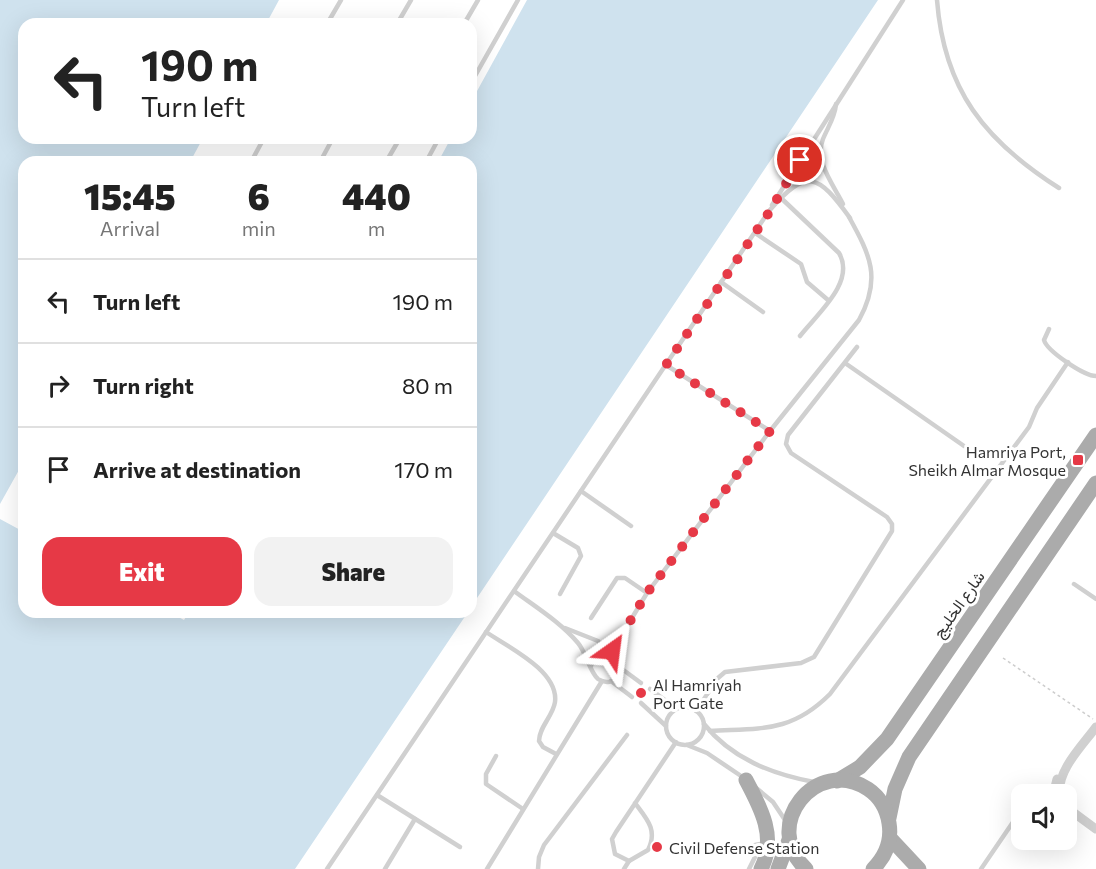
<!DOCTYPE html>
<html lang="en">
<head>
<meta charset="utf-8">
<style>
	body { margin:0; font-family:Commissioner,Vazirmatn,sans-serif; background:#f2f2f2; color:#222; height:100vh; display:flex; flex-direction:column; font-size:22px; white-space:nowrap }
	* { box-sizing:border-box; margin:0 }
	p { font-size:20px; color:#767676 }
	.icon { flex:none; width:33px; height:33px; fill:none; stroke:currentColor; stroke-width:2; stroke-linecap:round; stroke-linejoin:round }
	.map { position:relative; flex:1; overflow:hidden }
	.panel { position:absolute; left:18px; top:156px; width:459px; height:462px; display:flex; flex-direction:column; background:#fff; border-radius:18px; box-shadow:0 6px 24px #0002 }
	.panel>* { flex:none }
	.hud { position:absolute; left:18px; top:18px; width:459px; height:126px; border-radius:18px; box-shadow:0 6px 24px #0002; background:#fff; color:#222; overflow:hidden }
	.fabs { position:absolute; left:1011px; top:784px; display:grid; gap:12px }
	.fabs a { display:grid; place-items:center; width:66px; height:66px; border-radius:12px; background:#fff; box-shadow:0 6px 24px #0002; font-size:30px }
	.pin { position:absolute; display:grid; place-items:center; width:51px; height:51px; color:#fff; margin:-26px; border:3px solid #fff; border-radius:50%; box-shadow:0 2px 6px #0007 }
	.me { position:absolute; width:66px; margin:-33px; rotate:31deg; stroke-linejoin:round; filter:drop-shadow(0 0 4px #0008) }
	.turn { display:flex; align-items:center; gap:21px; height:126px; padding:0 24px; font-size:27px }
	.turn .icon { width:78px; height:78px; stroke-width:2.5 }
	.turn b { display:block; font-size:42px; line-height:51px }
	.eta { display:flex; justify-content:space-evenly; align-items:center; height:102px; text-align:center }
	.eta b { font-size:36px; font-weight:800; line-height:42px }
	.button { display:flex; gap:12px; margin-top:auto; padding:12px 24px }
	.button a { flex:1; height:69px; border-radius:18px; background:#e63946; color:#fff; font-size:24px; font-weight:800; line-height:69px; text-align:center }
	.button a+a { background:#f2f2f2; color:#222 }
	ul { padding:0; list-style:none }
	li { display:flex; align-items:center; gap:18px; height:84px; padding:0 24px; border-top:2px solid #e0e0e0 }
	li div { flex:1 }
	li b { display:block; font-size:22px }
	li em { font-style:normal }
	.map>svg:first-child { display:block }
	.water { fill:#cfe2ee }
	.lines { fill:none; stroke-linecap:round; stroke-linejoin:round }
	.path { stroke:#cdcdcd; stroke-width:1.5; stroke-dasharray:3 3; stroke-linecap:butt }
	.lane { stroke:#d0d0d0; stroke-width:4.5 }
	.street { stroke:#d0d0d0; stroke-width:9 }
	.primary { stroke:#ababab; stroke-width:15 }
	.route { stroke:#e63946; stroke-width:10; stroke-dasharray:0 18 }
	.poi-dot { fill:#e63946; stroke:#fff; stroke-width:2 }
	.labels { text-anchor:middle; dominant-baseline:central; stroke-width:6; stroke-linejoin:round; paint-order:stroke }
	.poi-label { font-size:16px; fill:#333; stroke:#fff; text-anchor:start }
	.street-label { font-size:16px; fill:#333; stroke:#fff }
</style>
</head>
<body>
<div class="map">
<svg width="1096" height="869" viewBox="0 0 1096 869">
	<rect width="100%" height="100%" fill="#fff"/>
	<g class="water">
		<path d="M0,0h279l-13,24h-242v114h179l-13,24h-166v299l-24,43z"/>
		<path d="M527,0h351l-407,607v-445h-33l13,-24h20v-36z"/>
		<path d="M0,519l24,13v80h145l15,8 5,-8h279l-173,257h-295z"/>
	</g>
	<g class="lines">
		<path class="path" d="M1003,658l90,61"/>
		<g class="lane">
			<path d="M937,0c7,90 48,141 122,188"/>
			<path d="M327,24l14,-24"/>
			<path d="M397,24l14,-24"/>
			<path d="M464,24l14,-24"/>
			<path d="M471,83l47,-83"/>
			<path d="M836,104c-1,13 -8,23 -13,35 -9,22 10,45 20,65"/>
			<path d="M251,162l13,-24"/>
			<path d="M320,162l13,-24"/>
			<path d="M386,162l14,-24"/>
			<path d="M426,162l13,-24"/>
			<path d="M781,198l58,55c17,29 -22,61 -39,83"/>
			<path d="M772,205l131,-205"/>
			<path d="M755,233l46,31 6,18 21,18"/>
			<path d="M721,282l42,30"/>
			<path d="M1049,329l-5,11c3,11 40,36 52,36"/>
			<path d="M845,363l119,83"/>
			<path d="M666,365l104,66"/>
			<path d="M581,491l50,35"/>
			<path d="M553,533l25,15 3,8 -21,38"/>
			<path d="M1074,584l22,15"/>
			<path d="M514,591c23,17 46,31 64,52 8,9 12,30 20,36 16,11 30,-10 20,-24l-11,-4 -12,5 -4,10"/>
			<path d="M591,618l26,-40h8l22,15"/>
			<path d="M565,628l33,13 9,10"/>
			<path d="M486,632c22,15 73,39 69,70 -2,14 -16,25 -16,39l4,6 13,7"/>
			<path d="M612,651l35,-58 123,-162 89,-111c23,-42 11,-65 -10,-103"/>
			<path d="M622,669l19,14"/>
			<path d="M611,681l21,16"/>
			<path d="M650,689l19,14 12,5"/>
			<path d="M641,703l25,23"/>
			<circle cx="685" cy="726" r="19"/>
			<path d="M696,711l22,-33 7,-6 76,-9 13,-6 78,-126v-7l-5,-7 -96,-64 -5,-9 2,-9 69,-88"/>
			<path d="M704,724c28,35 68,50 110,58"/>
			<path d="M710,731c51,-3 81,2 120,-37l199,-267 8,-19 31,-46"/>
			<path d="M687,745l20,8 37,25"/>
			<path d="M496,756l-10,18v10l37,25"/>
			<path d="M755,787l18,15 14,21"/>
			<path d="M377,795l83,52"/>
			<path d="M1032,795l8,-5 13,-1"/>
			<path d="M635,803c12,16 23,27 13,47l-19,11 -14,-7 -3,-15 4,-7 60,-90"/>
			<path d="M327,869l442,-658c38,-44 49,-37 81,7"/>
			<path d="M385,869l30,-50"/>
			<path d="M487,869l115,-188"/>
			<path d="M538,869l1,-12 5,-12 83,-110"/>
			<path d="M624,869l5,-8"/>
			<path d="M749,869l6,-12v-12l10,-2"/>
			<path d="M981,869l41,-60"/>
		</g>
		<g class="street">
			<path d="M1053,795l4,-16"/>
			<path d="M1060,795c-4,-24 23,-50 36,-68"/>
			<path d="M1066,807l30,22"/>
		</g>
		<g class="primary">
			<path d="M746,780c15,28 31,58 15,89"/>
			<path d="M837,781l23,-14 27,-28 209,-304"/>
			<path d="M889,818l6,-29 14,-32 187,-274"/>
			<path d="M890,838l29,31"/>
			<path d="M778,869l11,-29"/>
			<path d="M806,869c-46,-43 10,-114 62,-80 12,8 19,21 21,34 3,18 -4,34 -16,46"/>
		</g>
	</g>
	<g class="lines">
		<path class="route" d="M612,651l35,-58 123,-162 -104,-66 104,-154 30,-51"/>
	</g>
	<g class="poi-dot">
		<rect x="1072" y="454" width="12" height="12" rx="3"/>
		<circle cx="641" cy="693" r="6"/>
		<circle cx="657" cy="847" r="6"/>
	</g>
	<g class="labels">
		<g class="poi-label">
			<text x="1066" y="451" text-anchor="end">Hamriya Port,<tspan x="1066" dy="18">Sheikh Almar Mosque</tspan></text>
			<text x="653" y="684">Al Hamriyah<tspan x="653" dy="18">Port Gate</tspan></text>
			<text x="669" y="847">Civil Defense Station</text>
		</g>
		<g class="street-label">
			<text transform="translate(958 604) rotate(-55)">شارع الخليج</text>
		</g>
	</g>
</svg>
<div class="fabs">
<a><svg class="icon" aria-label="sound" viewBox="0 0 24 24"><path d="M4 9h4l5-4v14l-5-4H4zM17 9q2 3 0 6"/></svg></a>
</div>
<div class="pin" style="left:800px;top:160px;background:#d93025"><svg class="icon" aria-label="arrive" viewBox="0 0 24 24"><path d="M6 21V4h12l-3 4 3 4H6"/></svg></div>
<svg class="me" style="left:612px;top:651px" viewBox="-20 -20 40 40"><path d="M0-17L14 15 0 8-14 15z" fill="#e63946" stroke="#fff" stroke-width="4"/></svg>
<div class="hud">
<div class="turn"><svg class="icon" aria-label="left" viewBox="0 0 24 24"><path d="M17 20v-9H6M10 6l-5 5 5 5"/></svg><div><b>190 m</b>Turn left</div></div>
</div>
<section class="panel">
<div class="eta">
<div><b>15:45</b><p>Arrival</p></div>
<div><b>6</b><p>min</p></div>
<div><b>440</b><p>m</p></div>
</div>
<ul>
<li><svg class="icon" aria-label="left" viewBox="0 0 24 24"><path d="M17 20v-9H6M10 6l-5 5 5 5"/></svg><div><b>Turn left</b></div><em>190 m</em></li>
<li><svg class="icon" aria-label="right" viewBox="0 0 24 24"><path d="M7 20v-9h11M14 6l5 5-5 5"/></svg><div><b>Turn right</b></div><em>80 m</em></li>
<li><svg class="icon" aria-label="arrive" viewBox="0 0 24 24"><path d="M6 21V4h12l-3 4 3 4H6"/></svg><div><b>Arrive at destination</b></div><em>170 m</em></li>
</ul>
<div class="button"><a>Exit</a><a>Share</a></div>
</section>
</div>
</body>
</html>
